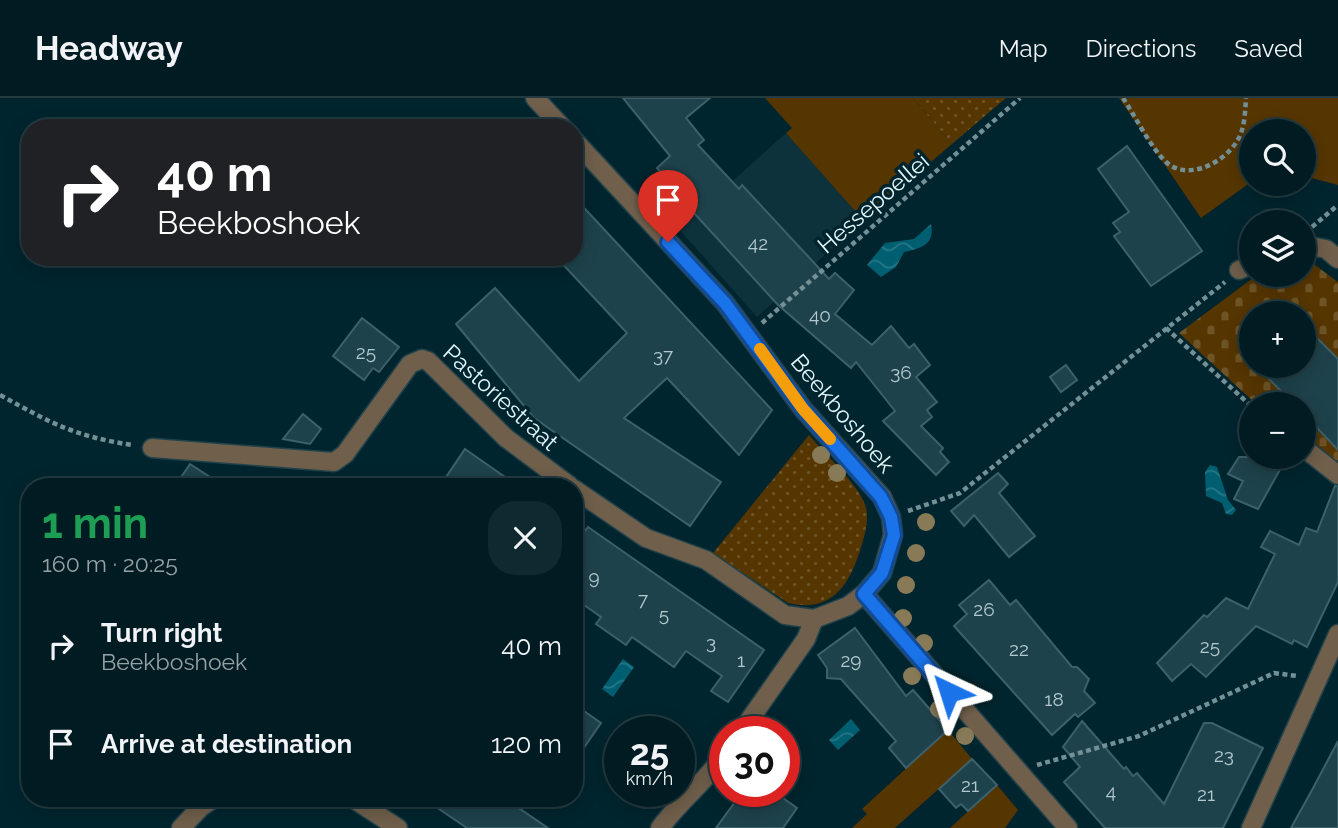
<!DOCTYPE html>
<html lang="en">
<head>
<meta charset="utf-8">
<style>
	body { margin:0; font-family:Raleway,sans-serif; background:#0e292f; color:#f1f3f6; height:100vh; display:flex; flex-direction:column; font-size:26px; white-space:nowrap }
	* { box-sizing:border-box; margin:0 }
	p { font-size:23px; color:#95a1a5 }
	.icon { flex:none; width:38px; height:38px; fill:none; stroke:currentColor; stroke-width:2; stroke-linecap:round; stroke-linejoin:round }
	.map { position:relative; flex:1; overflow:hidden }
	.panel { position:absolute; left:21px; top:380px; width:562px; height:329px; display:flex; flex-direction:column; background:#001c22; border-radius:28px; box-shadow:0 4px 18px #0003,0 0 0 2px #223a40 }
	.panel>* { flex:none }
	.hud { position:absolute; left:21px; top:21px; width:562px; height:147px; border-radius:28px; box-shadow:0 4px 18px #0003,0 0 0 2px #223a40; background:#202124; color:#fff; overflow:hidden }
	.tools { position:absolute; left:1239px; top:21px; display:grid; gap:14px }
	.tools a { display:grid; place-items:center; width:77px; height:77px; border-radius:50%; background:#001c22; box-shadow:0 4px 18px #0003,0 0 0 2px #223a40; font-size:35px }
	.speed { position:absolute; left:604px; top:618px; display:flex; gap:14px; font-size:35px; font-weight:700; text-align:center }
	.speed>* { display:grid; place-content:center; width:91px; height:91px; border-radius:50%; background:#001c22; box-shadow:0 4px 18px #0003,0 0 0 2px #223a40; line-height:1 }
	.speed small { font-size:18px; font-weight:400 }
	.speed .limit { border:10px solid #d22; background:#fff; color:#111 }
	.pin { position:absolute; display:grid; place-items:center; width:60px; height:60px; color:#fff; margin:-72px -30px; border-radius:50% 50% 50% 0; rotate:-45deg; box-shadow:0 0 7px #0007 }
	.pin .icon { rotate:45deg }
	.me { position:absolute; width:77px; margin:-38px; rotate:319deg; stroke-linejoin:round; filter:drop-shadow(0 0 5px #0008) }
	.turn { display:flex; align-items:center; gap:24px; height:147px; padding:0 21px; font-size:32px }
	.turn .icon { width:91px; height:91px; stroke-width:2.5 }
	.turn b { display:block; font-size:49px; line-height:60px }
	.round { display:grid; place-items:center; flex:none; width:74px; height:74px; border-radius:28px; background:#0e292f }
	.overview { display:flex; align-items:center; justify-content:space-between; height:119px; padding:0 21px }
	h1 { font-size:42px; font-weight:700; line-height:52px; color:#1e9e55 }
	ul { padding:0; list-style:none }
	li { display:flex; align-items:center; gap:21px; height:98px; padding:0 21px }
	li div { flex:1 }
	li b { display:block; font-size:26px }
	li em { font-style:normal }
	header { display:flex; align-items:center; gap:42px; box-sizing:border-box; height:98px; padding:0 35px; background:#001c22; border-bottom:2px solid #223a40 }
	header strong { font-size:33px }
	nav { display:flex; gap:38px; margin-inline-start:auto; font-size:24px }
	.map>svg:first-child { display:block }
	.built { fill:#0e323c }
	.grass { fill:#563600 }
	.cemetery { fill:url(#cemetery-stones); fill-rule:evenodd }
	.park { fill:url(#park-dots) }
	.water { fill:url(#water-waves) }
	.building { fill:#1e424b; stroke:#3d616b; stroke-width:2 }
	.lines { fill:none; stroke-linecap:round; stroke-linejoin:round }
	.minor-casing { stroke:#20424b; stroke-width:21 }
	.path { stroke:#739097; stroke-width:4.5; stroke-dasharray:5 3.5; stroke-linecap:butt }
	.minor { stroke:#6f5f4b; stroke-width:18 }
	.tree { fill:#887a56 }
	.route-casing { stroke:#114b97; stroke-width:18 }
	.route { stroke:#1a73e8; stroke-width:12 }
	.slow { stroke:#f59e0b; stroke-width:12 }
	.labels { text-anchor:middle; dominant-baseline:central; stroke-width:7; stroke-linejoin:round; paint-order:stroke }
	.number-label { font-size:19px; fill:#b1c9cf }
	.street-label { font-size:23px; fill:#e2f6fb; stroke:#00252e }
</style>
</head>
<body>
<header>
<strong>Headway</strong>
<nav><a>Map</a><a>Directions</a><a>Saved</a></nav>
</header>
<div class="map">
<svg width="1338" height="730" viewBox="0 0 1338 730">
	<defs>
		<pattern id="cemetery-stones" width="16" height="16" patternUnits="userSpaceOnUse" patternTransform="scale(1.75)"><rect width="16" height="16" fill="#563600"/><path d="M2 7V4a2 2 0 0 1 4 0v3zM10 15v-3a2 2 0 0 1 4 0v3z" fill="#6e5426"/></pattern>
		<pattern id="park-dots" width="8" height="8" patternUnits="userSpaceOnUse" patternTransform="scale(1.75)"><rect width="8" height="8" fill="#563600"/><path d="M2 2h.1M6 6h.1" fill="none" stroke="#6e5426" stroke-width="1.8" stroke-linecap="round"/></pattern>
		<pattern id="water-waves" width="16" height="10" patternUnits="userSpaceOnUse" patternTransform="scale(1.75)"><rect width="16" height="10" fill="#005e71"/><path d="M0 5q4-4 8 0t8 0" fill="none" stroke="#257686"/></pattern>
	</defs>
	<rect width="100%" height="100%" fill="#00252e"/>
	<path class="built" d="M786,35l77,87 -106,97 -78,-88z"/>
	<g class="grass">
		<path d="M765,0h148l39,46 -89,76 -77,-87 6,-5z"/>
		<path d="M1119,0h219v87l-34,-9v-45h-53v51l-50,36z"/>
		<path d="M948,632l24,29 -77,69h-43l15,-14 -5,-5z"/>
		<path d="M997,687l21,25 -13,18h-55z"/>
	</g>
	<path class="cemetery" d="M1304,163l7,1 27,20v186l-34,-26v-38h-48l-77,-71 78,-58h47zM1251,215h53v53h-53z"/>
	<g class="park">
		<path d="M913,0h93l-54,46z"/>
		<path d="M809,337c14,17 48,49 55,67 6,14 2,28 -2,42 -11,38 -28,70 -74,59l-75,-50z"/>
	</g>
	<g class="water">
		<path d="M931,126c4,21 -10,24 -27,28l-8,15 -15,10 -14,-12 18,-22 29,-4z"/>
		<path d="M1210,367l7,2 11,33 8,10 -4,5 -6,-1 -4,-11 -16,-7 -1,-24z"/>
		<path d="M623,561l11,8 -21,30 -11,-8z"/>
		<path d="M851,621l9,11 -22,20 -9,-10z"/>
	</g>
	<g class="building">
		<path d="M623,0h87l-24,20 18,22 -6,5 41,44 3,-4 87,94 6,-6 19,17 -19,24 37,31 19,-19 18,22 5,-4 16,21 -14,12 21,25 -10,8 5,7 -11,9 22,22 -3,4 9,10 -13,13 -53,-54 12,-10 -39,-49 -5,6 -73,-63 -116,-127 2,-2 -7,-8 13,-12z"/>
		<path d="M1127,48l75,105 -51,35 -37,-50 6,-4 -7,-9 16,-11 -31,-43z"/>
		<path d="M574,99l198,213 -33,45 -72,-77 -43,40 97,64 -31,44 -156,-108 -78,-94 39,-36 84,93 48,-48 -71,-76h18z"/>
		<path d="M362,220l37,29 -20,25 -6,-4 -9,12 -31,-24z"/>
		<path d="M1304,227l34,34v91l-34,-36v-10h-10l-38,-38h48z"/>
		<path d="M1066,267l11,15 -16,12 -11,-15z"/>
		<path d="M303,316l18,15 -11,15 -27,-5z"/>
		<path d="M465,351l20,14 33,23h-78z"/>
		<path d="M1239,359h48l-29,52 -24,-10 9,-18 -15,-7z"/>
		<path d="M190,366l34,22h-49z"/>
		<path d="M998,375l10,11 -9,9 36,43 -26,21 -35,-42 -10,11 -13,-15z"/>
		<path d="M1335,388h3v96l-31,65 -13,-7 -2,4 -36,-18 -50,51 -15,-13 -19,17 -15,-18 47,-48 3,2 19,-19 22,11 27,-55 -14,-7 9,-16 29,14 7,-17 11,4z"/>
		<path d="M588,429l176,123 -36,52 -17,-11 11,-15 -36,-25 -12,16 -42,-30 -6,8 -30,-21 5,-7 -27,-19v-52z"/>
		<path d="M989,482l21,25 6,-5 56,67h5l12,12 -5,12 11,12 -17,14 -3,-3 -23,21 -98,-109 13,-12 -8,-9z"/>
		<path d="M855,530l51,68 7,-6 35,40 -42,38 -17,-20 7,-7 -55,-62 -14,-1v-10l-9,-13z"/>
		<path d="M574,606l27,19 -27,39z"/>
		<path d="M1082,623l42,48 2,-2 7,9 4,-3 27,31 40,-81h8l51,25 -40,80h-118l-41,-46 16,-15 -17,-20z"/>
		<path d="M1338,643v87h-47l21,-38z"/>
		<path d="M972,661l25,26 -29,26 -7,-7 -5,4 -17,-19z"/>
		<path d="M743,693h30l24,17 -14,20h-67z"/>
		<path d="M423,700h81l44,30h-81z"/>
	</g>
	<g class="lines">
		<g class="minor-casing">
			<g id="minor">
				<path d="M535,0l28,30"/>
				<path d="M574,42l151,163 78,106 79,88 9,20 2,18 -11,38 -18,21 204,234"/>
				<path d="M1304,147l22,4 12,10"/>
				<path d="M1239,172l12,-5"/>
				<path d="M152,350l182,14 11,-8 65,-90 12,-5 6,2 78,77 64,48"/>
				<path d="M1304,350l34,27"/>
				<path d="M574,391l72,49 60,22 79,55 29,4 34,-13 16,-12"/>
				<path d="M741,634l65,-93 8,-20"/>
				<path d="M352,700l46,30"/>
				<path d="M181,730l20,-21 14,-9"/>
				<path d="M660,730c20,-27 45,-46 64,-73"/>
				<path d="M1251,730l87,-194"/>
			</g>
		</g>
		<g class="path">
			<path d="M1123,0c12,18 28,50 43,64 22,20 59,0 71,-21 8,-12 8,-29 9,-43"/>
			<path d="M1312,129l26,-22"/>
			<path d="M762,225l258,-225"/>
			<path d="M1166,230l85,78"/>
			<path d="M0,297c51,28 73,41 132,50"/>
			<path d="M908,413l52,-18 265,-211"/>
			<path d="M1037,667l102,-29 135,-63 23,3"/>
		</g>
		<use href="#minor" class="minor"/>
	</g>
	<g class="tree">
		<circle cx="821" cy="357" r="9"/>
		<circle cx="837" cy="375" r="9"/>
		<circle cx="926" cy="424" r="9"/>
		<circle cx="916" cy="455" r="9"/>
		<circle cx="906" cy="487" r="9"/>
		<circle cx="903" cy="520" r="9"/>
		<circle cx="924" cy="545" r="9"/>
		<circle cx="912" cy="578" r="9"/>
		<circle cx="969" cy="594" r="9"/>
		<circle cx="939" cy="611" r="9"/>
		<circle cx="965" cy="638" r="9"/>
	</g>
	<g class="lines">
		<g class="route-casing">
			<path id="route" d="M668,144l57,61 78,106 78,88 10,20 3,18 -12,38 -18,21 85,98"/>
		</g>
		<use href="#route" class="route"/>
		<path class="slow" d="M760,251l43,60 27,30"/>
	</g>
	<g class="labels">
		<g class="number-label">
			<text x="758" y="145">42</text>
			<text x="820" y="217">40</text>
			<text x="366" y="254">25</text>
			<text x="663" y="257">37</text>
			<text x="901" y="274">36</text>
			<text x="594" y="479">9</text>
			<text x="643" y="501">7</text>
			<text x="984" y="511">26</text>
			<text x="664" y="516">5</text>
			<text x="711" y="544">3</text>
			<text x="1210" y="548">25</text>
			<text x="1019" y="551">22</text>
			<text x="741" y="562">1</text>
			<text x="851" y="562">29</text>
			<text x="1054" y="601">18</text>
			<text x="1224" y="657">23</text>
			<text x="970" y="687">21</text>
			<text x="1111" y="693">4</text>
			<text x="1206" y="696">21</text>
		</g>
		<g class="street-label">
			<text transform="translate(873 105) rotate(-41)">Hessepoellei</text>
			<text transform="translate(501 299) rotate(42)">Pastoriestraat</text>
			<text transform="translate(843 315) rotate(50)">Beekboshoek</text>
		</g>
	</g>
</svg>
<div class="tools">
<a><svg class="icon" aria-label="search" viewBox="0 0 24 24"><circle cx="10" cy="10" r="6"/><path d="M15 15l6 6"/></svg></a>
<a><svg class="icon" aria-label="layers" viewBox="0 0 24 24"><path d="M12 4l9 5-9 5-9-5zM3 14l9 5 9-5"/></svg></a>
<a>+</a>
<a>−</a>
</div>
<div class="speed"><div>25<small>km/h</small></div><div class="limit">30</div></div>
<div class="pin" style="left:668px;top:144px;background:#d93025"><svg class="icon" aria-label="arrive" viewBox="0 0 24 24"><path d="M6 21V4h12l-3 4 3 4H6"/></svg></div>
<svg class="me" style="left:949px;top:594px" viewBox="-20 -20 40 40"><path d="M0-17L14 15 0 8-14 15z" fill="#1a73e8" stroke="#fff" stroke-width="4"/></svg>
<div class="hud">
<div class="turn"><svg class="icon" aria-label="right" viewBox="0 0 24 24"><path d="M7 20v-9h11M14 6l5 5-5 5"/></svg><div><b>40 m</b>Beekboshoek</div></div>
</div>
<section class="panel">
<div class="overview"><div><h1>1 min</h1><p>160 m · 20:25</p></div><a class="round"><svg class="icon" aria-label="close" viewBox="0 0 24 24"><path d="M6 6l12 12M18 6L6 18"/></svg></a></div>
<ul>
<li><svg class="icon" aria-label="right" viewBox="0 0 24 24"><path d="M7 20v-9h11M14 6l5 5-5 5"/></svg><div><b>Turn right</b><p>Beekboshoek</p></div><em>40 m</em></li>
<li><svg class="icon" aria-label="arrive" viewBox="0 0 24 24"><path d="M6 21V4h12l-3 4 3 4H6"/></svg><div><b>Arrive at destination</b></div><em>120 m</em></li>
</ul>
</section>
</div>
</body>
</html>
